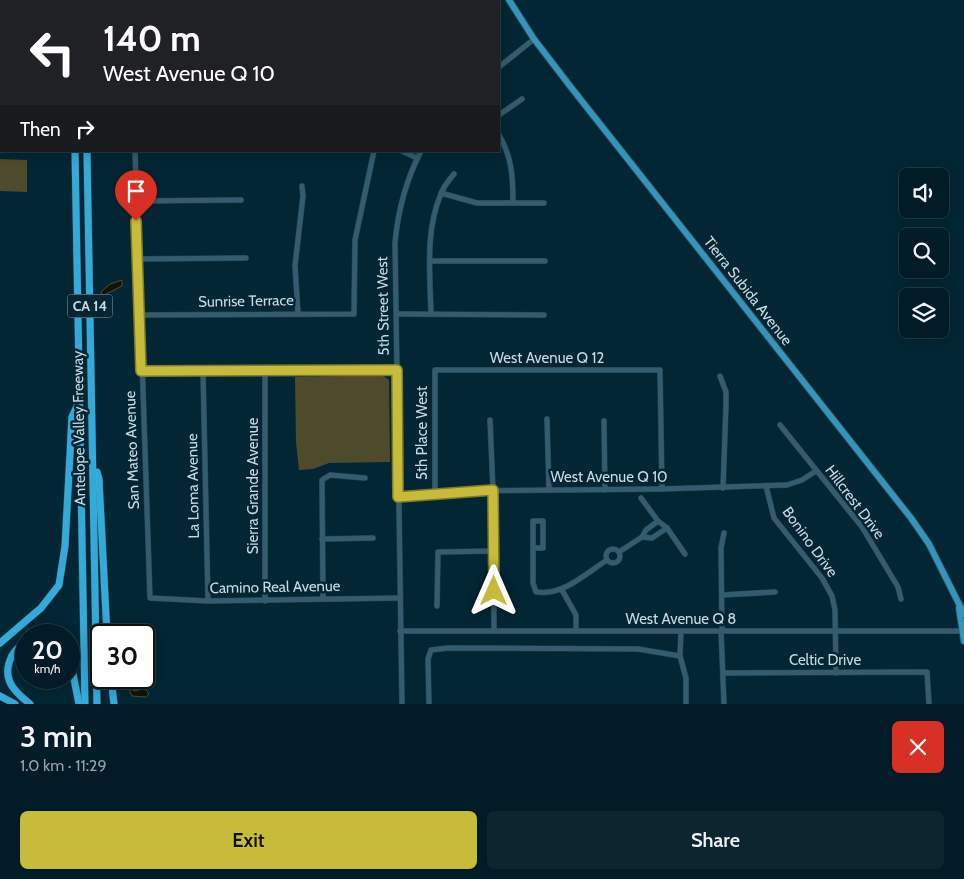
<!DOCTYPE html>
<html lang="en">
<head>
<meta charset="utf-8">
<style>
	body { margin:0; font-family:Cabin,sans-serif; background:#0c252f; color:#f1f3f6; height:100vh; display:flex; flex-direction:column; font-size:19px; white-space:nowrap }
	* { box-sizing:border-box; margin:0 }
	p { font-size:16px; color:#96a1a7 }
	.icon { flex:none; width:28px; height:28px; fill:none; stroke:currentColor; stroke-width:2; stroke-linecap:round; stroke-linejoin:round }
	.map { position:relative; height:704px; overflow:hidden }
	.details { display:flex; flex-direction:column; background:#021c27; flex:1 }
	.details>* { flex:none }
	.banner { position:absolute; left:0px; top:0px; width:500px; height:152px; box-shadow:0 2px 12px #0003,0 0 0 1px #233a44; background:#202124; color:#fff; overflow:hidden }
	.buttons { position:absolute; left:899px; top:168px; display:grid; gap:10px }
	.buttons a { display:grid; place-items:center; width:50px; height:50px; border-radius:8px; background:#021c27; box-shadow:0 2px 12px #0003,0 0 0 1px #233a44; font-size:25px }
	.speed { position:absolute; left:15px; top:624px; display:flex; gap:10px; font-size:25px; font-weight:700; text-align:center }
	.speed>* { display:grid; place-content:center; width:65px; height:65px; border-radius:50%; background:#021c27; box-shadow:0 2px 12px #0003,0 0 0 1px #233a44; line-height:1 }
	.speed small { font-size:12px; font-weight:400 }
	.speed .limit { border:2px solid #111; border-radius:8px; background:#fff; color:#111 }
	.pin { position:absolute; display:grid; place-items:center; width:42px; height:42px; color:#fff; margin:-51px -21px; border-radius:50% 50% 50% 0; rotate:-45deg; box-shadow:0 0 5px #0007 }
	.pin .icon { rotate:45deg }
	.me { position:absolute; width:55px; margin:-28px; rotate:0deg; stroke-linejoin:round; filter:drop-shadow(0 0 4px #0008) }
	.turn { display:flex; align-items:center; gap:18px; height:105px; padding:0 20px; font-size:22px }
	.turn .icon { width:65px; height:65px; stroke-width:2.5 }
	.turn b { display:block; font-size:35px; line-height:42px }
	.then { display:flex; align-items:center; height:48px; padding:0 20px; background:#0003; gap:10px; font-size:19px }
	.round { display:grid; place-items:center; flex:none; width:52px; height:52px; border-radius:8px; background:#0c252f }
	.head { display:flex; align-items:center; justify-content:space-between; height:85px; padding:0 20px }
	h1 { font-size:30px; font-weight:600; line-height:38px }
	.cta { display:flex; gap:10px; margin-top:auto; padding:10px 20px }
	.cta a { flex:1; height:58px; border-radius:8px; background:#c7bb3b; color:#111; font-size:20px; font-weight:600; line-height:58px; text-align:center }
	.cta a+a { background:#0c252f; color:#f1f3f6 }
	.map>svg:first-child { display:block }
	.green { fill:#4e4b2c }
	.water { fill:#141200; stroke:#4a4e44 }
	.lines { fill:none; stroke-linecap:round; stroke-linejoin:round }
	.stream { stroke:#4a4e44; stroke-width:1 }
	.minor-casing { stroke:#224350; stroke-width:6 }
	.major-casing { stroke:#224350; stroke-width:8 }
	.highway-casing { stroke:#224350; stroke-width:8 }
	.minor { stroke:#335c6e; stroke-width:5 }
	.major { stroke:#3694ba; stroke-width:6 }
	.highway { stroke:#33aad8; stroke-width:7 }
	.route-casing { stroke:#817a26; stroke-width:12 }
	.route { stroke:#c7bb3b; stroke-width:9 }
	.labels { text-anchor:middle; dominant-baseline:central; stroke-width:5; stroke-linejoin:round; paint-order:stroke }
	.shield { fill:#032634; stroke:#8ca3ae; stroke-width:1 }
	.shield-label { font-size:14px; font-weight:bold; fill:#c7d9e2 }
	.street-label { font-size:15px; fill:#c7d9e2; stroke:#032634 }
</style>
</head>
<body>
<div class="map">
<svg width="964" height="704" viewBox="0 0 964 704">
	<rect width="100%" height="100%" fill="#032634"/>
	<g class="green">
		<path d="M0,0h390v1h-389l-1,52z"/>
		<path d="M0,159l27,1v32l-27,-1z"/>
		<path d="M382,375l7,5 1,82 -61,1 -16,6 -14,1 -3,-28 -1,-65z"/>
	</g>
	<g class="water">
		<path d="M122,280v6l-20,10 -1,-4 9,-8z"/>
		<path d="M144,688l5,6 -3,3 -14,-1 -3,-7 7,2z"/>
	</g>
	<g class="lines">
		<g class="stream">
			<path d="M20,1l4,-1"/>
			<path d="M0,44l1,-1"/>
		</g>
		<g class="minor-casing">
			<g id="minor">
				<path d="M418,0v1"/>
				<path d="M160,1l6,-1"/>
				<path d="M0,13h1"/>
				<path d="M499,67l35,-28"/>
				<path d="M499,115l23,-16"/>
				<path d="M499,135c13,22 14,42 14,68"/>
				<path d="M135,151l15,447 58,3 192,-3"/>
				<path d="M402,151l15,7"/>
				<path d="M441,193l36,10h67"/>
				<path d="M135,201l106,-1"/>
				<path d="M137,259l109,-1"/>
				<path d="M430,261h115"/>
				<path d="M298,313l-3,-47 8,-70 -1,-10"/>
				<path d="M397,314l147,1"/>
				<path d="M431,314c-1,-39 -6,-84 10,-120 2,-7 8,-14 13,-20"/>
				<path d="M139,315l215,-1 1,-74 19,-89"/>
				<path d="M141,371l256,-1"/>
				<path d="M203,371l5,230"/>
				<path d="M265,371v230"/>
				<path d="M720,376l6,16v13l-3,83"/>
				<path d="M547,419l2,71"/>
				<path d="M490,420l3,70 1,141"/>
				<path d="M604,421l1,69"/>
				<path d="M780,425l82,102 36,60 3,12"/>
				<path d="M766,486l8,32 48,60 10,18 3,14 1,63"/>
				<path d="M435,495v-125h225l2,119"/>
				<path d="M398,497l37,-2 27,-4 200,-2 125,-4 15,-5 14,-9"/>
				<path d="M641,498l17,23"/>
				<path d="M642,537l10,1 15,-10"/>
				<path d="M322,539l51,-1"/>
				<path d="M533,548h10v-27h-10v62l3,9c27,4 49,-18 71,-32"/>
				<circle cx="613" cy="556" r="7"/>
				<path d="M619,552l23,-15 4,-7 12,-9 9,7 18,26"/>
				<path d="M562,590l14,25v16"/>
				<path d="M722,595l53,-3"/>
				<path d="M323,598l-1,-118 8,-5 35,3"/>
				<path d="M437,606l1,-54 55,-1"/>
				<path d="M400,631h564"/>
				<path d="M721,631l3,73"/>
				<path d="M722,631l-1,-83 3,-15"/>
				<path d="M680,656l1,-25"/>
				<path d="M724,673l203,-1 2,32"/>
				<path d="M402,704l-7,-461c3,-33 11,-63 26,-92"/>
				<path d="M429,704l-1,-45 3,-9 17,-2 190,1 42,7 6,22v26"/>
			</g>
		</g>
		<g class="major-casing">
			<g id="major">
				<path d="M509,0l25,39 36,47 341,432 18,26 35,70"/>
				<path d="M959,608l5,33"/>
			</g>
		</g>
		<g class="highway-casing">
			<g id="highway">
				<path d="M72,0v1"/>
				<path d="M84,0v1"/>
				<path d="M75,151l10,553"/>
				<path d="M87,151l10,553"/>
				<path d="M97,472l2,7 8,156"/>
				<path d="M26,642c-17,9 -25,32 -11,48 4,5 10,10 15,14"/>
				<path d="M0,643l41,-35 18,-23 6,-39 7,-129 7,-15"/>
				<path d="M69,654l10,50"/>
				<path d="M111,678l3,26"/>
				<path d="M0,696l15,8"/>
			</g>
		</g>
		<use href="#minor" class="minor"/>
		<use href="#major" class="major"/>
		<use href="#highway" class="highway"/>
	</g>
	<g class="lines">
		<g class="route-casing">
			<path id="route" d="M136,221l5,150 256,-1 1,127 95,-7 1,101"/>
		</g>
		<use href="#route" class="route"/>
	</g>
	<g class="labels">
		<rect class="shield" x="67.5" y="294.5" width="45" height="23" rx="4"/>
		<g class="shield-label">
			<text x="90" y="306">CA 14</text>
		</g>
		<g class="street-label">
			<text transform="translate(748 291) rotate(52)">Tierra Subida Avenue</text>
			<text transform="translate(246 301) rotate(-1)">Sunrise Terrace</text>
			<text transform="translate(383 306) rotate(-91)">5th Street West</text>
			<text x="547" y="358">West Avenue Q 12</text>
			<text transform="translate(79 428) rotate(-91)">Antelope Valley Freeway</text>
			<text transform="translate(422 433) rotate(-90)">5th Place West</text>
			<text transform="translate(132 450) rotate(-92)">San Mateo Avenue</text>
			<text x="609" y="477">West Avenue Q 10</text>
			<text transform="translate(193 486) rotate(-91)">La Loma Avenue</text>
			<text transform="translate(253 486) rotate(-90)">Sierra Grande Avenue</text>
			<text transform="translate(855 502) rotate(53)">Hillcrest Drive</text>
			<text transform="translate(810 542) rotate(54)">Bonino Drive</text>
			<text transform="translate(275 587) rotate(-1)">Camino Real Avenue</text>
			<text x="681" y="619">West Avenue Q 8</text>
			<text x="825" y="660">Celtic Drive</text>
		</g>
	</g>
</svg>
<div class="buttons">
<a><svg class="icon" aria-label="sound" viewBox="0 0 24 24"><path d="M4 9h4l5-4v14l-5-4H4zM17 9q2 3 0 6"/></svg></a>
<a><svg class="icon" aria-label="search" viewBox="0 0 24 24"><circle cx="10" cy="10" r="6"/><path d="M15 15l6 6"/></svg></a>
<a><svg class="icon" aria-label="layers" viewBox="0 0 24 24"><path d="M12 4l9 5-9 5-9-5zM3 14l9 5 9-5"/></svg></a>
</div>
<div class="speed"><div>20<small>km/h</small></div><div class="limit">30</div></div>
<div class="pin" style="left:136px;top:221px;background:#d93025"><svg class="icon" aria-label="arrive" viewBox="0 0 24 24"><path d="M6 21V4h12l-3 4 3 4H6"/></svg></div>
<svg class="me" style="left:494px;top:591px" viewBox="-20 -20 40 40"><path d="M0-17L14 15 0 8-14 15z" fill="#c7bb3b" stroke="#fff" stroke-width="4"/></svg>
<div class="banner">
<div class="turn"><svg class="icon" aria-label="left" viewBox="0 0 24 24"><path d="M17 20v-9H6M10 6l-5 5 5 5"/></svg><div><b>140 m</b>West Avenue Q 10</div></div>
<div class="then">Then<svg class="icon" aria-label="right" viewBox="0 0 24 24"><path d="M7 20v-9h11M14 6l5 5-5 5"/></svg></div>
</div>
</div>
<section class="details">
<div class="head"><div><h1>3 min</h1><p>1.0 km · 11:29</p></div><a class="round" style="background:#d93025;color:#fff"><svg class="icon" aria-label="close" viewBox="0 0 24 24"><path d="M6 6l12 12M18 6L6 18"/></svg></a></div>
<div class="cta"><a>Exit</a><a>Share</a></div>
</section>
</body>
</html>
